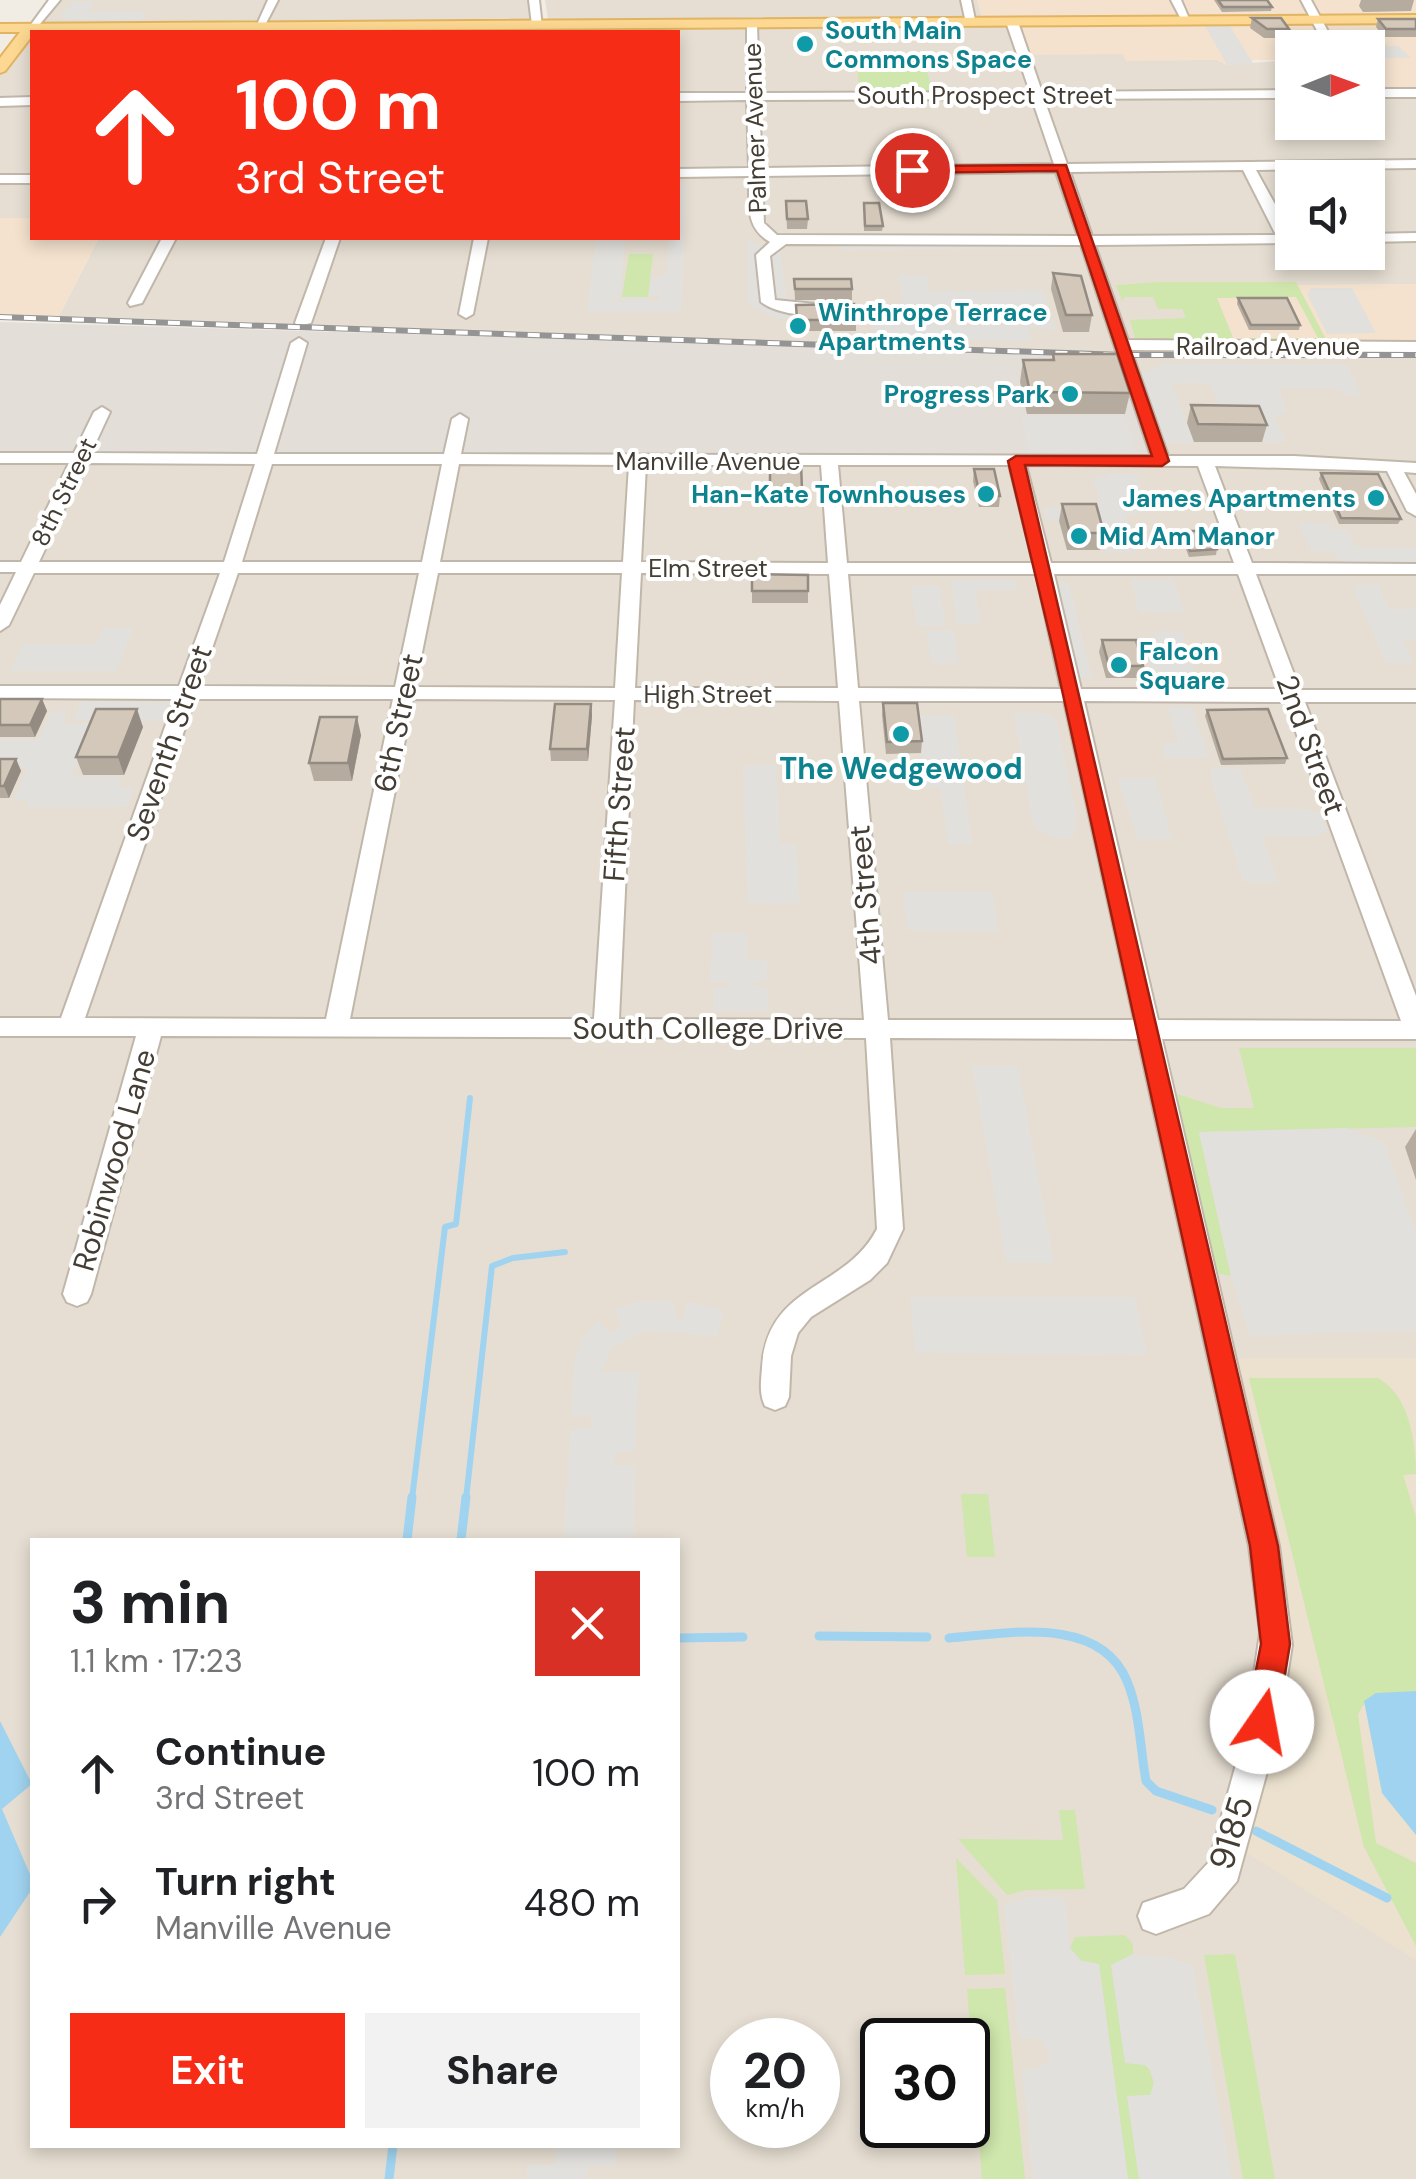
<!DOCTYPE html>
<html lang="en">
<head>
<meta charset="utf-8">
<style>
	body { margin:0; font-family:"DM Sans",sans-serif; background:#f2f2f2; color:#202124; height:100vh; display:flex; flex-direction:column; font-size:38px; white-space:nowrap }
	* { box-sizing:border-box; margin:0 }
	p { font-size:32px; color:#757577 }
	.icon { flex:none; width:55px; height:55px; fill:none; stroke:currentColor; stroke-width:2; stroke-linecap:round; stroke-linejoin:round }
	.map { position:relative; flex:1; overflow:hidden }
	.drawer { position:absolute; left:30px; top:1538px; width:650px; height:610px; display:flex; flex-direction:column; background:#fff; border-radius:0px; box-shadow:0 5px 15px #0003 }
	.drawer>* { flex:none }
	.hud { position:absolute; left:30px; top:30px; width:650px; height:210px; border-radius:0px; box-shadow:0 5px 15px #0003; background:#f72c16; color:#fff; overflow:hidden }
	.needle { width:65px; rotate:89deg }
	.buttons { position:absolute; left:1275px; top:30px; display:grid; gap:20px }
	.buttons a { display:grid; place-items:center; width:110px; height:110px; border-radius:0px; background:#fff; box-shadow:0 5px 15px #0003; font-size:50px }
	.speed { position:absolute; left:710px; top:2018px; display:flex; gap:20px; font-size:50px; font-weight:700; text-align:center }
	.speed>* { display:grid; place-content:center; width:130px; height:130px; border-radius:50%; background:#fff; box-shadow:0 5px 15px #0003; line-height:1 }
	.speed small { font-size:25px; font-weight:400 }
	.speed .limit { border:5px solid #111; border-radius:15px; background:#fff; color:#111 }
	.pin { position:absolute; display:grid; place-items:center; width:85px; height:85px; color:#fff; margin:-42px; border:5px solid #fff; border-radius:50%; box-shadow:0 2px 10px #0007 }
	.me { position:absolute; width:110px; margin:-55px; rotate:12deg; stroke-linejoin:round; filter:drop-shadow(0 0 8px #0008) }
	.turn { display:flex; align-items:center; gap:35px; height:210px; padding:0 40px; font-size:45px }
	.turn .icon { width:130px; height:130px; stroke-width:2.5 }
	.turn b { display:block; font-size:70px; line-height:85px }
	.round { display:grid; place-items:center; flex:none; width:105px; height:105px; border-radius:0px; background:#f2f2f2 }
	.head { display:flex; align-items:center; justify-content:space-between; height:170px; padding:0 40px }
	h1 { font-size:60px; font-weight:700; line-height:75px }
	.cta { display:flex; gap:20px; margin-top:auto; padding:20px 40px }
	.cta a { flex:1; height:115px; border-radius:0px; background:#f72c16; color:#fff; font-size:40px; font-weight:700; line-height:115px; text-align:center }
	.cta a+a { background:#f2f2f2; color:#202124 }
	ul { padding:0; list-style:none }
	li { display:flex; align-items:center; gap:30px; height:130px; padding:0 40px }
	li div { flex:1 }
	li b { display:block; font-size:38px }
	li em { font-style:normal }
	.map>svg:first-child { display:block }
	.residential { fill:#e6ded2; fill-rule:evenodd }
	.commercial { fill:#f4e2ce }
	.industrial { fill:#e4ded9 }
	.education { fill:#ebe1ce }
	.green { fill:#cfe6ad }
	.parking { fill:#e2e0dc }
	.water { fill:#a0d3ef }
	.lines { fill:none; stroke-linecap:round; stroke-linejoin:round }
	.stream-far1 { stroke:#a0d3ef; stroke-width:6 }
	.stream { stroke:#a0d3ef; stroke-width:9 }
	.minor-casing { stroke:#c0b7aa; stroke-width:4 }
	.major-casing { stroke:#e1b462; stroke-width:4 }
	.minor { fill:#fff; fill-rule:evenodd }
	.major { fill:#fdd892; fill-rule:evenodd }
	.rail-casing { stroke:#949494; stroke-width:6 }
	.rail { stroke:#fff; stroke-width:4; stroke-dasharray:12; stroke-linecap:butt }
	.wall { fill:#b5ac9f }
	.shaded-wall { fill:#948c82 }
	.building { fill:#d3c8b9; stroke:#948c82; stroke-width:2.5 }
	.route { fill:#f72c16; stroke:#a11d0e; stroke-width:2.5 }
	.culture-dot { fill:#0f9aa8; stroke:#fff; stroke-width:4 }
	.labels { text-anchor:middle; dominant-baseline:central; stroke-width:8; stroke-linejoin:round; paint-order:stroke }
	.far-culture-label { font-size:25px; font-weight:bold; fill:#0d838f; stroke:#fff; text-anchor:start }
	.far-street-label { font-size:25px; fill:#443d34; stroke:#fff }
	.street-label { font-size:30px; fill:#443d34; stroke:#fff }
	.culture-label { font-size:30px; font-weight:bold; fill:#0d838f; stroke:#fff }
	.near-street-label { font-size:35px; fill:#443d34; stroke:#fff }
</style>
</head>
<body>
<div class="map">
<svg width="1416" height="2179" viewBox="0 0 1416 2179">
	<rect width="100%" height="100%" fill="#f2ede4"/>
	<path class="residential" d="M55,0h479l4,24 17,-1 -7,-3 -3,-20h432l7,23 28,-1 111,32 94,6 10,5 65,-5v62h76v-29h48v191l-207,2 31,70 176,-1v1824h-1416v-1721l1123,-103 -1066,-35 42,-82h579v-206h-646v186h-32v-150zM1292,178h76v74h-76zM32,1540h646v605h-646zM732,2040h86v85h-86zM882,2040h86v85h-86z"/>
	<g class="commercial">
		<path d="M977,0h439v93h-48v-45h-76v12h-40l1,5h-26l-10,-5 -91,1 -3,-7 -100,1 -11,-32h-28z"/>
		<path d="M0,218h32v20h67l-42,82 -57,-2z"/>
		<path d="M1416,284v71l-176,1 -32,-70z"/>
	</g>
	<path class="industrial" d="M0,322l1124,33 37,106 -1161,-3z"/>
	<path class="education" d="M1249,1358h167v602l-185,-117 40,-159 -50,-323z"/>
	<g class="green">
		<path d="M890,59h33l10,33 -74,1 -1,-21h25l-1,-7h9z"/>
		<path d="M629,254h24l-5,43h-26z"/>
		<path d="M1161,282h135l32,61h-83l-2,-5h75l-22,-41 -79,1 17,42 -4,3 -94,-1 -6,-22 56,-2 -4,-9h-24l-5,-12h-28l-3,4 -6,-16z"/>
		<path d="M1239,1048h177v79l-217,5 32,144 -15,-3 -42,-180 47,15h33z"/>
		<path d="M1249,1378h129c31,17 38,63 38,96l-13,1 13,42v174c-26,2 -47,-2 -58,24l18,128 40,20v83l-52,-99z"/>
		<path d="M961,1494h27l7,63h-28z"/>
		<path d="M1059,1810h16l10,79 -59,1 -19,5 -49,-56 105,1z"/>
		<path d="M956,1858l41,42 8,74 -40,1z"/>
		<path d="M1125,1935l8,9v10l-21,12 42,117 -3,12 -23,1 11,83h-11l-29,-215 -18,-3 -11,-13 5,-11z"/>
		<path d="M1235,1954l40,225h-32l-39,-224z"/>
		<path d="M1005,1988l20,191h-43l-15,-190z"/>
	</g>
	<g class="parking">
		<path d="M72,2h22l-5,10h59l-6,9 -83,-2z"/>
		<path d="M1205,26h25l24,39h-27z"/>
		<path d="M1336,34h40l11,12h12l12,12h-43v-10l-29,-1z"/>
		<path d="M678,183l8,1 -5,128h-94l9,-74 29,2 -4,56 -11,3 13,3 1,-1 -3,-3v-1l28,1 3,5 6,-2 2,-5h-11l2,-18 16,-4 2,-36h9z"/>
		<path d="M747,241l33,9 7,49 65,3 4,17h-78l-25,-11 -5,-5z"/>
		<path d="M1055,244l2,5 -215,1 -1,-5z"/>
		<path d="M898,275h28l4,16 113,-1 13,40 -24,-2 -8,-22h-97l3,18 98,1 3,16 -156,-3 -3,-18 35,1z"/>
		<path d="M1311,288h41l24,45 -49,1 -20,-40z"/>
		<path d="M1165,363l182,2 15,31 -18,-1 -5,-6 -60,-1 9,26 -14,1 12,27h-24l-8,-19h-27l-18,-40h-37l22,59 -40,1 -24,-70h14z"/>
		<path d="M1021,416h103l13,37h-108z"/>
		<path d="M1108,473l30,1 3,18h7l6,19 -29,4 11,37 -32,1 -9,-32 -50,-1 -1,-12 56,-5 -8,-26h15z"/>
		<path d="M1298,522l32,1 3,7h14l9,17 60,1v14h-76l-6,-10 -23,-1z"/>
		<path d="M1130,579h43l11,33h-45z"/>
		<path d="M950,580h65l3,10h-43l6,34h-24z"/>
		<path d="M1047,582h22l23,96 -24,-1z"/>
		<path d="M1352,585h26l11,24h27v30h-13l10,24h-27z"/>
		<path d="M911,586h29l5,40h-29z"/>
		<path d="M103,628h30l-16,43h-107l13,-27h73z"/>
		<path d="M926,630h28l5,33h-28z"/>
		<path d="M1153,631h29l15,47h-5l1,3h-39l-9,-32h13z"/>
		<path d="M81,701l88,1 -6,19 -89,-1z"/>
		<path d="M1167,707h25l17,51h-43l-5,-15 17,-1z"/>
		<path d="M51,711h16l-4,12h31l-22,54h49l-3,10h16l-7,20h-100l2,-7h-15l13,-32h-27v-29h39z"/>
		<path d="M1013,713h33l11,8 20,97 -4,20h-17l-22,-10z"/>
		<path d="M916,715h38l7,49h-39z"/>
		<path d="M776,765l4,78 -13,1h30l2,60 -52,-1 -4,-137z"/>
		<path d="M1212,768l29,1 14,40h53l14,7 6,15 -12,5 -53,1 15,45h-35l-30,-96 -3,-15z"/>
		<path d="M893,769l69,1 10,74h-24l-8,-56 -46,-4z"/>
		<path d="M1117,778h38l17,61 -34,1z"/>
		<path d="M903,892h89l7,39 -92,-1z"/>
		<path d="M712,933h35v27l20,1v20h-12l-1,5 14,1 1,24h-56v-24l17,-1 -1,-4h-19z"/>
		<path d="M972,1066h46l36,197 -48,-1z"/>
		<path d="M1346,1128l38,14 32,91v97l-166,6 -19,-60 -32,-144z"/>
		<path d="M910,1297h225l12,57 -232,-1z"/>
		<path d="M674,1301l1,17 8,1 4,-17 37,8 -7,27 -72,-7 -34,19 -9,22 37,1 -4,79 -21,2 1,13h20l-2,74h-69l6,-110 21,-2v-13l-20,1 4,-59 6,-17 17,-20 12,13 6,-3 6,-7 -9,-13 24,-8z"/>
		<path d="M1031,1897h33l6,51 11,13 18,3 29,215h-95l-11,-108 20,-5 6,-5 1,-9 -8,-12 -22,-3 -15,-133z"/>
		<path d="M1133,1954l38,4 22,9 39,212h-93l-12,-83 23,-1 4,-12 -3,-12 -6,-6 -20,-2 -14,-98z"/>
		<path d="M556,2145h61l-1,21h-28l-1,13h-61l1,-14 29,-1z"/>
	</g>
	<g class="water">
		<path d="M1416,1691v144l-34,-42 -18,-92 12,-8z"/>
		<path d="M0,1721l32,63 -30,25 30,70v10l-32,48z"/>
	</g>
	<g class="lines">
		<g class="stream-far1">
			<path d="M412,1499l33,-272 11,-3 14,-126"/>
			<path d="M466,1499l26,-233 21,-8 52,-6"/>
		</g>
		<g class="stream">
			<path d="M407,1540l5,-43"/>
			<path d="M461,1540l5,-43"/>
			<path d="M819,1636l108,1"/>
			<path d="M678,1638l65,-1"/>
			<path d="M949,1638c56,-4 150,-24 178,43 13,31 13,67 19,100l10,10 56,19"/>
			<path d="M1256,1831l131,67"/>
			<path d="M389,2179l4,-34"/>
		</g>
		<g class="minor-casing">
			<g id="minor">
				<path d="M49,0h11l-25,30h-8z"/>
				<path d="M268,0h10l-15,29h-8z"/>
				<path d="M529,0h10l3,27 -10,-2z"/>
				<path d="M961,0h10l5,25 -10,-2z"/>
				<path d="M1171,0h10l10,23h-8z"/>
				<path d="M1301,0h10l26,48h-11z"/>
				<path d="M1012,19l6,3 24,70 250,-2v8l-248,1 23,65 349,-4v8l-160,2 36,65v8l-197,2 33,95 288,2v10l-285,-2 37,106h126l122,7v10l-12,-1 12,22v22l-9,-5 -20,-40 -172,-5 37,97 164,1v10h-160l44,116h116v12h-111l111,294v43h-254l117,507 13,99 -13,83 -42,153 -28,33 -53,20 -13,-5 -5,-13 5,-13 41,-14 25,-27 37,-134 14,-95 -11,-87 -111,-507 -248,-1 13,191 -16,34 -17,17 -59,37 -13,16 -7,23 -2,41 -4,9 -10,4 -10,-4c-6,-12 -4,-25 -3,-38 4,-84 84,-78 115,-139l-11,-191 -705,-2 -70,258 -4,8 -10,4 -10,-4 -4,-8 73,-258h-136v-18h61l114,-319 -175,-1v-12h179l41,-113h-186l-25,52 -9,6v-26l16,-33h-16v-10h21l48,-99h-69v-10h74l20,-41 8,-5 8,5 -19,41 166,1 34,-111 8,-5 8,5 -33,111h170l8,-35 8,-5 8,5 -7,35 690,2 -70,-211 -295,-1 -16,12 5,44 51,5 7,4c-17,11 -56,5 -72,-7l-5,-47 14,-13c-26,-15 -20,-38 -21,-66l-71,1v-8l71,-1 -2,-68 -69,1v-8h69v-71l10,2 2,69 271,-1 -24,-70zM1032,99l22,65 -292,4 -3,-68zM1243,170l33,65 -184,1 -22,-64zM1056,172l22,64 -301,-1 -13,-12 -2,-47zM86,463l169,1 -31,98h-185zM272,464h170l-20,98h-180zM459,464l170,1 -6,97h-183zM646,465h175l7,98 -187,-1zM838,465h171l24,98h-186zM1026,465l172,1 36,97h-183zM238,573h181l-24,114 -196,-1zM438,573h184l-7,115 -200,-1zM641,573l188,1 9,114h-203zM848,574h188l25,115 -203,-1zM1054,574h184l42,115h-199zM195,699h198l-67,320 -241,-1zM413,699l202,1 -21,319h-244zM634,700l205,1 25,319 -245,-1zM859,701h205l70,319h-246zM1084,701l201,1 116,319 -243,-1z"/>
				<rect x="1368" y="89" width="48" height="8"/>
				<path d="M32,97v8l-32,1v-8z"/>
				<rect x="0" y="175" width="32" height="8"/>
				<path d="M1416,233v8l-48,1v-8z"/>
				<path d="M162,238h14l-34,65 -12,3 -2,-3z"/>
				<path d="M326,238h14l-29,85 -13,3 -3,-3z"/>
				<path d="M474,238h14l-15,76 -7,4 -7,-4z"/>
			</g>
		</g>
		<g class="major-casing">
			<path id="major" d="M1416,15v8l-1381,9 -30,39 -5,2v-15l20,-26h-20v-8z"/>
		</g>
		<use href="#minor" class="minor"/>
		<use href="#major" class="major"/>
		<g class="rail-casing">
			<path id="rail" d="M0,317l1124,38h292"/>
		</g>
		<use href="#rail" class="rail"/>
	</g>
	<g class="wall">
		<path d="M1214,0h53l5,7 -1,4 -49,1z"/>
		<path d="M1361,0h53l-3,11 -48,1 -4,-6z"/>
		<path d="M1252,18l37,11 -3,9h-22l-14,-10z"/>
		<path d="M1378,19h38v18h-32l-8,-10z"/>
		<path d="M786,201l22,18 -1,10h-20z"/>
		<path d="M864,203l19,23 -1,5h-18z"/>
		<path d="M1053,273l39,42 -3,17h-26l-12,-43z"/>
		<path d="M794,279l58,10v11h-57z"/>
		<path d="M1238,298l62,27 -1,5h-50l-12,-26z"/>
		<path d="M796,305l60,15v11h-59z"/>
		<path d="M1053,354l77,39 -5,21h-98l-7,-32 3,-22h29z"/>
		<path d="M1191,405l76,20 -5,17h-68l-7,-19z"/>
		<path d="M770,462l32,28 -1,11h-31z"/>
		<path d="M974,469l26,27 -1,11h-20l-6,-26z"/>
		<path d="M1321,473l80,46 -3,5h-59l-20,-45z"/>
		<path d="M1062,504l42,29 -4,17h-33l-8,-29z"/>
		<path d="M1183,531l34,18 -1,6 -27,2 -8,-21z"/>
		<path d="M752,574l56,17v12h-56z"/>
		<path d="M1102,640l41,26 -3,12h-34l-7,-26z"/>
		<path d="M0,699h42l5,12 -12,26h-35z"/>
		<path d="M883,703l39,38 -1,12 -35,1 -4,-39z"/>
		<path d="M591,704l1,12 -4,45h-37l-1,-12z"/>
		<path d="M1207,710l80,48 -2,6 -64,1 -16,-49z"/>
		<path d="M143,727l-19,48h-41l-7,-18z"/>
		<path d="M361,735l-9,46h-38l-5,-18z"/>
		<path d="M0,759h16l5,12 -12,27h-9z"/>
		<path d="M1416,1129v51l-11,-33z"/>
	</g>
	<g class="shaded-wall">
		<path d="M42,699l5,12 -12,26 -5,-12z"/>
		<path d="M591,704l1,12 -4,45 -1,-12z"/>
		<path d="M137,709l6,18 -19,48 -6,-18z"/>
		<path d="M357,717l4,18 -9,46 -4,-18z"/>
		<path d="M16,759l5,12 -12,27 -5,-12z"/>
	</g>
	<g class="building">
		<path d="M1218,0h49l5,7h-49z"/>
		<path d="M1252,18h29l8,11h-22z"/>
		<path d="M1378,19h38v10h-30z"/>
		<path d="M786,201h20l2,18h-21z"/>
		<path d="M864,203h15l4,23h-18z"/>
		<path d="M1053,273l28,3 11,39h-26z"/>
		<path d="M794,279h57l1,10h-57z"/>
		<path d="M1238,298h49l13,27h-49z"/>
		<path d="M854,304l2,16h-59l-1,-15z"/>
		<path d="M1053,354h64l13,39 -100,-1 -7,-32h31z"/>
		<path d="M1191,405l68,1 8,19 -69,-1z"/>
		<path d="M770,462l31,1 1,27 -32,-1z"/>
		<path d="M974,469h20l6,27h-20z"/>
		<path d="M1321,473l57,1 23,45 -60,-1z"/>
		<path d="M1062,504h34l8,29h-34z"/>
		<path d="M1183,531h28l6,18 -27,2z"/>
		<path d="M752,574l56,1v16h-56z"/>
		<path d="M1102,640h34l7,26h-34z"/>
		<path d="M0,699h42l-12,26h-30z"/>
		<path d="M883,703h34l5,38 -35,1z"/>
		<path d="M555,704h36l-4,45h-37z"/>
		<path d="M96,709h41l-19,48h-42z"/>
		<path d="M1268,709l19,49 -64,1 -16,-49z"/>
		<path d="M320,717h37l-9,46h-39z"/>
		<path d="M0,759h16l-12,27h-4z"/>
	</g>
	<path class="route" d="M1066,165l103,296 -7,5 -137,-1 253,1081 12,98 -13,78 -5,10 -10,5 -11,-5 -5,-10 15,-78 -11,-98 -197,-897 -45,-188 8,-5h136l-95,-285 -145,2 -6,-3 6,-4z"/>
	<g class="culture-dot">
		<circle cx="805" cy="44" r="10"/>
		<circle cx="798" cy="326" r="10"/>
		<circle cx="1070" cy="394" r="10"/>
		<circle cx="986" cy="494" r="10"/>
		<circle cx="1376" cy="498" r="10"/>
		<circle cx="1079" cy="536" r="10"/>
		<circle cx="1119" cy="665" r="10"/>
		<circle cx="901" cy="734" r="10"/>
	</g>
	<g class="labels">
		<g class="far-culture-label">
			<text x="825" y="30">South Main<tspan x="825" dy="29">Commons Space</tspan></text>
			<text x="818" y="312">Winthrope Terrace<tspan x="818" dy="29">Apartments</tspan></text>
			<text x="1050" y="394" text-anchor="end">Progress Park</text>
			<text x="966" y="494" text-anchor="end">Han-Kate Townhouses</text>
			<text x="1356" y="498" text-anchor="end">James Apartments</text>
			<text x="1099" y="536">Mid Am Manor</text>
			<text x="1139" y="651">Falcon<tspan x="1139" dy="29">Square</tspan></text>
		</g>
		<g class="far-street-label">
			<text x="985" y="95">South Prospect Street</text>
			<text transform="translate(755 128) rotate(-92)">Palmer Avenue</text>
			<text x="1268" y="346">Railroad Avenue</text>
			<text x="708" y="461">Manville Avenue</text>
			<text transform="translate(64 492) rotate(-64)">8th Street</text>
			<text x="708" y="568">Elm Street</text>
			<text x="708" y="694">High Street</text>
		</g>
		<g class="street-label">
			<text transform="translate(398 723) rotate(-78)">6th Street</text>
			<text transform="translate(169 743) rotate(-71)">Seventh Street</text>
			<text transform="translate(1311 745) rotate(70)">2nd Street</text>
			<text transform="translate(619 804) rotate(-86)">Fifth Street</text>
			<text transform="translate(865 895) rotate(-95)">4th Street</text>
			<text x="708" y="1028">South College Drive</text>
			<text transform="translate(114 1160) rotate(-74)">Robinwood Lane</text>
		</g>
		<g class="culture-label">
			<text x="901" y="768">The Wedgewood</text>
		</g>
		<g class="near-street-label">
			<text transform="translate(1231 1833) rotate(-73)">9185</text>
		</g>
	</g>
</svg>
<div class="buttons">
<a><svg class="needle" viewBox="-14 -14 28 28"><path d="M0-13l5 13h-10z" fill="#e53935"/><path d="M0 13l5-13h-10z" fill="#757577"/></svg></a>
<a><svg class="icon" aria-label="sound" viewBox="0 0 24 24"><path d="M4 9h4l5-4v14l-5-4H4zM17 9q2 3 0 6"/></svg></a>
</div>
<div class="speed"><div>20<small>km/h</small></div><div class="limit">30</div></div>
<div class="pin" style="left:912px;top:170px;background:#d93025"><svg class="icon" aria-label="arrive" viewBox="0 0 24 24"><path d="M6 21V4h12l-3 4 3 4H6"/></svg></div>
<svg class="me" style="left:1262px;top:1722px" viewBox="-20 -20 40 40"><circle r="19" fill="#fff"/><path d="M0-13L10 11 0 6-10 11z" fill="#f72c16"/></svg>
<div class="hud">
<div class="turn"><svg class="icon" aria-label="ahead" viewBox="0 0 24 24"><path d="M12 20V5M6 11l6-6 6 6"/></svg><div><b>100 m</b>3rd Street</div></div>
</div>
<section class="drawer">
<div class="head"><div><h1>3 min</h1><p>1.1 km · 17:23</p></div><a class="round" style="background:#d93025;color:#fff"><svg class="icon" aria-label="close" viewBox="0 0 24 24"><path d="M6 6l12 12M18 6L6 18"/></svg></a></div>
<ul>
<li><svg class="icon" aria-label="ahead" viewBox="0 0 24 24"><path d="M12 20V5M6 11l6-6 6 6"/></svg><div><b>Continue</b><p>3rd Street</p></div><em>100 m</em></li>
<li><svg class="icon" aria-label="right" viewBox="0 0 24 24"><path d="M7 20v-9h11M14 6l5 5-5 5"/></svg><div><b>Turn right</b><p>Manville Avenue</p></div><em>480 m</em></li>
</ul>
<div class="cta"><a>Exit</a><a>Share</a></div>
</section>
</div>
</body>
</html>
